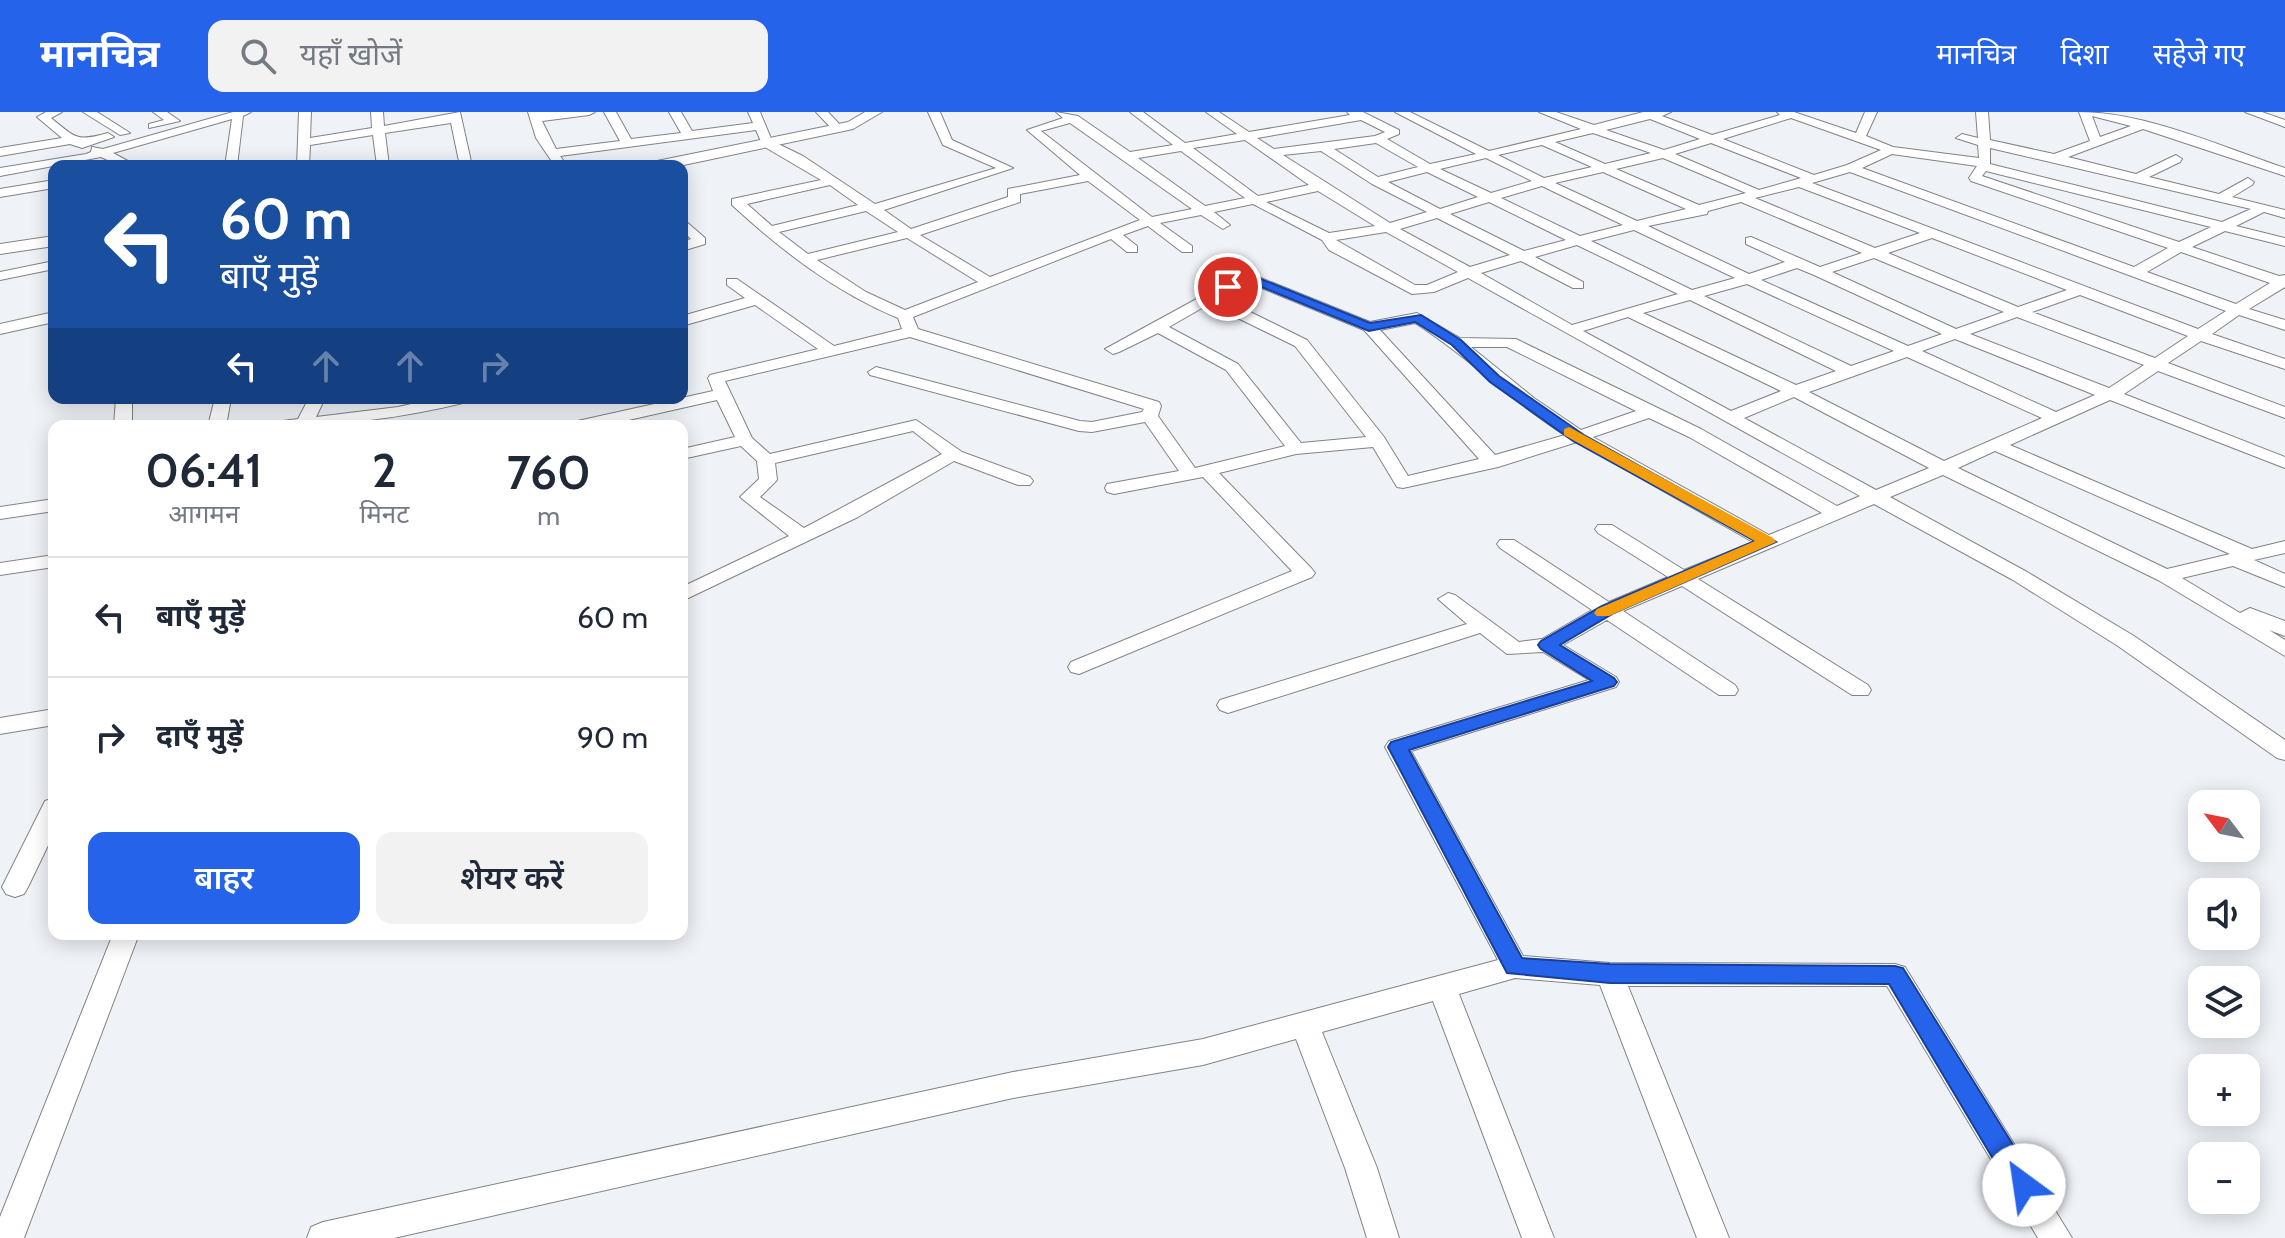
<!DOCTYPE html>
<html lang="hi">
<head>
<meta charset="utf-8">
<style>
	body { margin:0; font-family:Cabin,"Noto Sans Devanagari",sans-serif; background:#f2f2f3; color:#1f2937; height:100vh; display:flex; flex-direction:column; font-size:30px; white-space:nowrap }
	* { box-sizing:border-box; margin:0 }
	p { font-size:26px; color:#747a83 }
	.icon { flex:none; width:44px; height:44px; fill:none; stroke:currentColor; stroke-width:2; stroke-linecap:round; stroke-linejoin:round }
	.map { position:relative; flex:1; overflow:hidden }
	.side { position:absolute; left:48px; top:308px; width:640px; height:520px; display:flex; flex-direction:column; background:#fff; border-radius:16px; box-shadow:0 4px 20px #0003 }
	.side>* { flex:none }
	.banner { position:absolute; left:48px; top:48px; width:640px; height:244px; border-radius:16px; box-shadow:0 4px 20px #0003; background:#1a4fa0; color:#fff; overflow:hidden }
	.needle { width:52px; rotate:302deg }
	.controls { position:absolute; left:2188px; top:678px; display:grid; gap:16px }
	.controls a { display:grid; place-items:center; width:72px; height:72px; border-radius:16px; background:#fff; box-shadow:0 4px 20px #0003; font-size:40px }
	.pin { position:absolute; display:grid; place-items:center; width:68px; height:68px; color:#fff; margin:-34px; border:4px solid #fff; border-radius:50%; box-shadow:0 2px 8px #0007 }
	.me { position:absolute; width:88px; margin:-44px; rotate:329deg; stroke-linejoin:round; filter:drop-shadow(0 0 6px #0008) }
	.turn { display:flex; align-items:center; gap:28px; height:168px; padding:0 40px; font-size:36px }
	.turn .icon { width:104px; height:104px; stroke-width:2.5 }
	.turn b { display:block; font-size:56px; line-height:68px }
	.lanes { display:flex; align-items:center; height:76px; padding:0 40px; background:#0003; justify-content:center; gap:40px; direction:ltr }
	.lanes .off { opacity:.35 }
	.eta { display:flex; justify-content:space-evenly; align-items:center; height:136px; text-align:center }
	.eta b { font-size:48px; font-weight:600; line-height:56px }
	.action { display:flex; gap:16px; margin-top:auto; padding:16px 40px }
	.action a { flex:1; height:92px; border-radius:16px; background:#2563eb; color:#fff; font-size:32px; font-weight:600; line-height:92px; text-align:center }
	.action a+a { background:#f2f2f3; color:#1f2937 }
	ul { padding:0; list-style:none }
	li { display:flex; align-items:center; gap:24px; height:120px; padding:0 40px; border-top:2px solid #e0e1e3 }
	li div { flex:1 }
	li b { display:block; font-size:30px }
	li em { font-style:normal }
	header { display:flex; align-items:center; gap:48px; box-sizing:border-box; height:112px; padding:0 40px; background:#2563eb; color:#fff }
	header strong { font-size:38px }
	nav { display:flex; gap:44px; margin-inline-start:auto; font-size:28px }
	.search { width:560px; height:72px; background:#f2f2f3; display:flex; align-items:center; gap:20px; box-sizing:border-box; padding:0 28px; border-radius:16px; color:#747a83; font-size:30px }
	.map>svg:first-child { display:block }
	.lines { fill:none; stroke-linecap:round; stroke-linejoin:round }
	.minor-casing { stroke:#808387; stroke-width:2 }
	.tertiary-casing { stroke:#808387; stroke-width:2 }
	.minor { fill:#fff; fill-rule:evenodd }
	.tertiary { fill:#fff; fill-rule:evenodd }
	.route { fill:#2563eb; stroke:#184099; stroke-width:2 }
	.slow { fill:#f59e0b }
</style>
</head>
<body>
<header>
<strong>मानचित्र</strong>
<div class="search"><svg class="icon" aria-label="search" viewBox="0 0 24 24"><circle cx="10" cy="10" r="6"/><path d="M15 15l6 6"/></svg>यहाँ खोजें</div>
<nav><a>मानचित्र</a><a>दिशा</a><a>सहेजे गए</a></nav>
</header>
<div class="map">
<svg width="2285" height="1126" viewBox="0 0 2285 1126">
	<rect width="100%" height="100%" fill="#eff2f7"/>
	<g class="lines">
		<g class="minor-casing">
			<g id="minor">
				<path d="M46,0h16l-11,6c25,20 25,24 57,15l6,4 -32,11 -12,-4 -70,12v-8l62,-10 -25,-21z"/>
				<path d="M83,0h14l33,21 -10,2z"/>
				<path d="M153,0h14l13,9 -31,7v-4l15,-4z"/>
				<path d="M233,0h18l-8,4 -6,50h-12l7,-47 -119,34 24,13h-16l-20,-9 -101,19v-8l86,-14 5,-2 1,-5 11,2z"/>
				<path d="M299,0h12l-1,26 62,-10 -1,-16h12l1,14 76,-14 12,54h-12l-9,-43 -66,10 4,33h-12l-4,-31 -63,10 -1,21h-12z"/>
				<path d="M528,0h67l-6,3 -47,6 14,28 64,-8 -16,-29h12l15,27 50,-6 -12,-21h12l11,19 61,-8 -5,-11h12l12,29 31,15 72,48 121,-36 -53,-23 -15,-33h12l12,28 61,28 -129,42 27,19 97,-32v-8l72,-14 -53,-45 36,-12 -7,-6 22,4 52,36 43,-7 -43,-33h13l42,31 52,-9 -31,-22h13l30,20 101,-17 -3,-3h16l36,18v4l-12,5 43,25 46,-10 -81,-42h15l79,39 92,-22 -42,-17h17l38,13 49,-13h28l-9,4 50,19 68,-20 -3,-3h17l62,21 9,-21h12l-11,24 27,11 86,11 -1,-13 -22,-7 6,-4 16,4 -2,-26h12l2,28 64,14 36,-13 -11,-29c67,0 143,35 206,56v8l-142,-47 -75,28 68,17 40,-19 6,4 -2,3 -31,15 70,17 29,-16 6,4 -2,3 -20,12 53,13v8l-21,-6 -28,14 49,12v8l-60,-15 -33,16 87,29 6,-1v12l-36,22 36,11v10l-46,-15 -27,19 73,25v10l-84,-28 -33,22 117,44v11l-127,-47 -34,23 161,63v11l-175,-68 -100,45 242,104 33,-8v12l-31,7 31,14v13l-52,-21 -51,12 58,35 10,-5 35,13v15l-16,-6 16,10v16l-127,-76 -215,-105 -53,22 137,75 107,64 151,104v20l-8,-2 -159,-112 -105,-66 -139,-76 -176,75 170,106 3,5 -3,5h-16l-170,-109 -59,25 112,74 3,5 -3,5h-16l-112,-75 -44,25 53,32 3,5 -3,5 -205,64 112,205 87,7 285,1 10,3 167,271h-34l-151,-252h-259l101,252h-32l-97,-253 -85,-7 -56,16 95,244h-32l-89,-237 -111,31 55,136 22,70h-32l-22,-70 -49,-129 -93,26 -190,33 -619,140h-87l4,-11 12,-5 690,-150 190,-33 295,-79 -113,-213 4,-6 200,-61 -46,-28 -36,2 -27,-21 -252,80 -8,-3 -3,-5 3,-5 247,-76 -29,-25 10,-6 7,2 64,47 23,-3 50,-29 -92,-62 -3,-4 3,-4h14l95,62 59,-25 -70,-44 -3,-4 3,-4h14l72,45 69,-28 -176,-100 -79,25 -95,21 -6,-1 -24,-40 -77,7 -77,19 93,96 3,4 -3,4 -233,97 -8,-2 -3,-5 3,-5 221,-91 -89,-94 -89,17 -7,-2 -2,-4 2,-4 72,-13 -34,-49 -53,10 -13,-1 -209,-56 -2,-3 8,-5 204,54 12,1 50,-10 2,-3 -234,-72 -185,44 27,57 18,16 146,-34 46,32 68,25 3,4 -3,4h-12l-64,-24 -96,56 -176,84v-14l107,-51 -49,-39 19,-18 -2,-18 -16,-15 -59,13v-10l53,-12 -18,-37 -115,26h-32l3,-4 140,-31 -5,-13 2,-3 108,-26 -63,-44 -73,21v-10l63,-18 -18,-13v-6h10l97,67 68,-17 -4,-11c-63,-26 -117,-68 -166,-113v-6l89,-19 -58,-34 -7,-16 -196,26 6,8 -11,2 -19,-28zM2092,4l39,10 -31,11zM1791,6l90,32 -34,15 -33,10 -91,-36zM1650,7l50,20 -36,11 -58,-20zM1361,8l24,12 -10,4 -101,13 -17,-11zM1070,11l122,86 -40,8 -111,-86zM1593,21l58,20 -46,11 -50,-22zM1245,28l64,45 -51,11 -65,-48zM1376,31l42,24 -40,10 -44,-28zM1711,31l90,35 -42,12 -84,-36zM1542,33l50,22 -48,11 -46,-23zM1990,36l261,61 -29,13 -232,-58zM1181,39l64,47 -40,8 -67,-48zM1321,39l51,33 55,28 -37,11 -107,-68zM1892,42l85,12 -8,12 2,3 197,67 -34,19 -272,-99zM1486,46l46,23 -41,12 -51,-24zM1663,46l83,35 -47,12 -83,-36zM1986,59l225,56 -32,15 -197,-66zM1427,60l51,25 -38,12 -52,-27zM1603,60l83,37 -49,12 -82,-38zM1850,60l376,139 -28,18 -386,-146zM1088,69l52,39 -150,57 -70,-42 100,-33v-8zM830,73l28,20 -86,21 -25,-22zM1542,74l81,39 -43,11 -79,-38zM1799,75l121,46 -45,15 -120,-50zM1318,79l57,35 -46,7 -63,-31zM1489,90l77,38 -42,11 -74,-37zM1741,90l121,51 -42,14 -69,-30 -5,1v6l39,18 -36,12 -101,-48 59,-12 1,-3zM1253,92l69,36 7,10 83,44 22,-2 34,-14 392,218 -23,10 -136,-77 -185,-90 -56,-1 -43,-25 -47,9 -124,-50 -141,77 8,5 6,-2 39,-19 68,37 59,76 -90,22 -37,-52 3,-10 -2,-4 -241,-73 -5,-12 198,-78 16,13h10v-6l-14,-11 25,-9 34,26h10v-6l-32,-23 41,-8 22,14 7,-4 -16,-13zM866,99l32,21 -90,22 -29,-22zM1437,106l73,37 -40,12 -70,-38zM1634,118l101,48 -43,12 -101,-49zM1386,120l72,40 -31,13h-12l-79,-45zM907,126l71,44 -73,28 -39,-18 -49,-32zM1932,126l135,52 -49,17 -130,-54zM1577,133l101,49 -106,31 -91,-52 40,-12 52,27h10v-6l-48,-25zM2181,140l89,31 -34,21 -89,-32zM1874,146l130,54 -48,17 -124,-57zM1797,156l17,7 128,59 -34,12 -147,-66zM1247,170l117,48 115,129 -71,17 -24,-39 -77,-97 -87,-43zM1747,172l147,67 -43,15 -147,-70zM2080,183l108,41 -33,22 -123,-46zM1690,188l146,71 -40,14 -153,-72zM1209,192l86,42 71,91 -65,6 -63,-79 -69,-37zM1628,205l153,74 -50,20 -148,-80zM2017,205l127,48 -35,23 -139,-54zM1415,211c53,33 97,79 150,112l-70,20 -115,-125zM1955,227l140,56 -39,17 -134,-61zM1471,235h36l129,64 -55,19 -47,-32zM1907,245l135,61 -98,43 -135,-69zM1794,285l135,71 -53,22 -132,-72zM1649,306l40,19 133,76 -53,22 -176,-98zM913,319l29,23 -138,74 -44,-31 17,-17 -2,-17zM1995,339l235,103 -63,15 -209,-101z"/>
				<path d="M816,0h12l15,16 -10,2z"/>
				<path d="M2245,0h17l23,8v7z"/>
				<path d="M54,68v8l-54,9v-8z"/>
				<path d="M682,106l23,20v6l-23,7v-9l9,-3 -9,-9z"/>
				<path d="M54,149v8l-54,11v-8z"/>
				<path d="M54,200v10l-54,12v-10z"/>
				<path d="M116,286h16v28h-18z"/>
				<path d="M215,286h16l-5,28h-18z"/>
				<path d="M309,286h16l-9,19 82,-10 40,-9h31l-2,4c-65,16 -128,24 -195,24l3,-4 23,-3z"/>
				<path d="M54,387v12l-54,8v-12z"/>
				<path d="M54,443v12l-54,8v-12z"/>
				<path d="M54,597v16l-54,9v-16z"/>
				<path d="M54,686v35l-26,54 -4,7 -9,3 -9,-3 -4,-7 43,-86z"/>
				<path d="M113,822h26l-115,304h-24v-21z"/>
			</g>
		</g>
		<g class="tertiary-casing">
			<g id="tertiary">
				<path d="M865,0h17l-29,17 -174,37h-30l8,-5 191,-39z"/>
				<path d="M54,124v10l-54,8v-10z"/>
			</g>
		</g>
		<use href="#minor" class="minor"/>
		<use href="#tertiary" class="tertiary"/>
	</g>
	<path class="route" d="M1246,161l124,50 51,-8 40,25 38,36 85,59 192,107 -162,71 -54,32 54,33 3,4 -3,4 -205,64 113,208 88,6 285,2 8,2 130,209 4,8 -4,9 -9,4 -10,-4 -125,-210 -279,-1 -103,-10 -119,-226 3,-5 201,-61 -51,-32 -3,-4 3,-4 61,-35 153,-65 -182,-100 -83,-59 -38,-37 -37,-23 -46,9 -122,-50 -19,10 -6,-4z"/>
	<path class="slow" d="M1569,315l204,111 3,4 -167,74h-12l-3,-3 3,-4 158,-68 -191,-106v-6z"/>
</svg>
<div class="controls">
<a><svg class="needle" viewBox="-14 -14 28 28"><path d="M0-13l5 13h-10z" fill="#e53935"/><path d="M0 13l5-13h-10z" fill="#747a83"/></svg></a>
<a><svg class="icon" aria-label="sound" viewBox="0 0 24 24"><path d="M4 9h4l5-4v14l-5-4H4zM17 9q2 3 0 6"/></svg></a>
<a><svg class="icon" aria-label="layers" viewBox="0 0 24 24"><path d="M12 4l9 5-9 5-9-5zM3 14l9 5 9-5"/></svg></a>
<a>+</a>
<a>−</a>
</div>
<div class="pin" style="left:1228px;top:175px;background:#d93025"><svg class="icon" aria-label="arrive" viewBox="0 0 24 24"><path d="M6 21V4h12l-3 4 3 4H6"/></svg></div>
<svg class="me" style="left:2024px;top:1073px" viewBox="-20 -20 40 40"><circle r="19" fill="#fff"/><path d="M0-13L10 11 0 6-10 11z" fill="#2563eb"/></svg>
<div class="banner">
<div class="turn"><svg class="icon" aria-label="left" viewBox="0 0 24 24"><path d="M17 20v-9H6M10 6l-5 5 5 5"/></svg><div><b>60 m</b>बाएँ मुड़ें</div></div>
<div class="lanes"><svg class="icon" aria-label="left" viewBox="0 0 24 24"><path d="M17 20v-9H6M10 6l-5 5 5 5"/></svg><svg class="icon off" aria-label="ahead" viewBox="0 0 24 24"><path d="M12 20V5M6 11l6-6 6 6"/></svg><svg class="icon off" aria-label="ahead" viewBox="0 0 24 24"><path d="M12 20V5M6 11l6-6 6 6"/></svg><svg class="icon off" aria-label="right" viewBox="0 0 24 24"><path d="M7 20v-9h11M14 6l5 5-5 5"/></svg></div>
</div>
<section class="side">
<div class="eta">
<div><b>06:41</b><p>आगमन</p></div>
<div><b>2</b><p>मिनट</p></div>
<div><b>760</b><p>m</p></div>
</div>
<ul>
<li><svg class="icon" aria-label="left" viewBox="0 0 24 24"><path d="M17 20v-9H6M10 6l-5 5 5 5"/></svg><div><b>बाएँ मुड़ें</b></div><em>60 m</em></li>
<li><svg class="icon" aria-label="right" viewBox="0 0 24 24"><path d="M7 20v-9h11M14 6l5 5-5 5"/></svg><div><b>दाएँ मुड़ें</b></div><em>90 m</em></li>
</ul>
<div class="action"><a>बाहर</a><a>शेयर करें</a></div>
</section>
</div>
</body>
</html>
